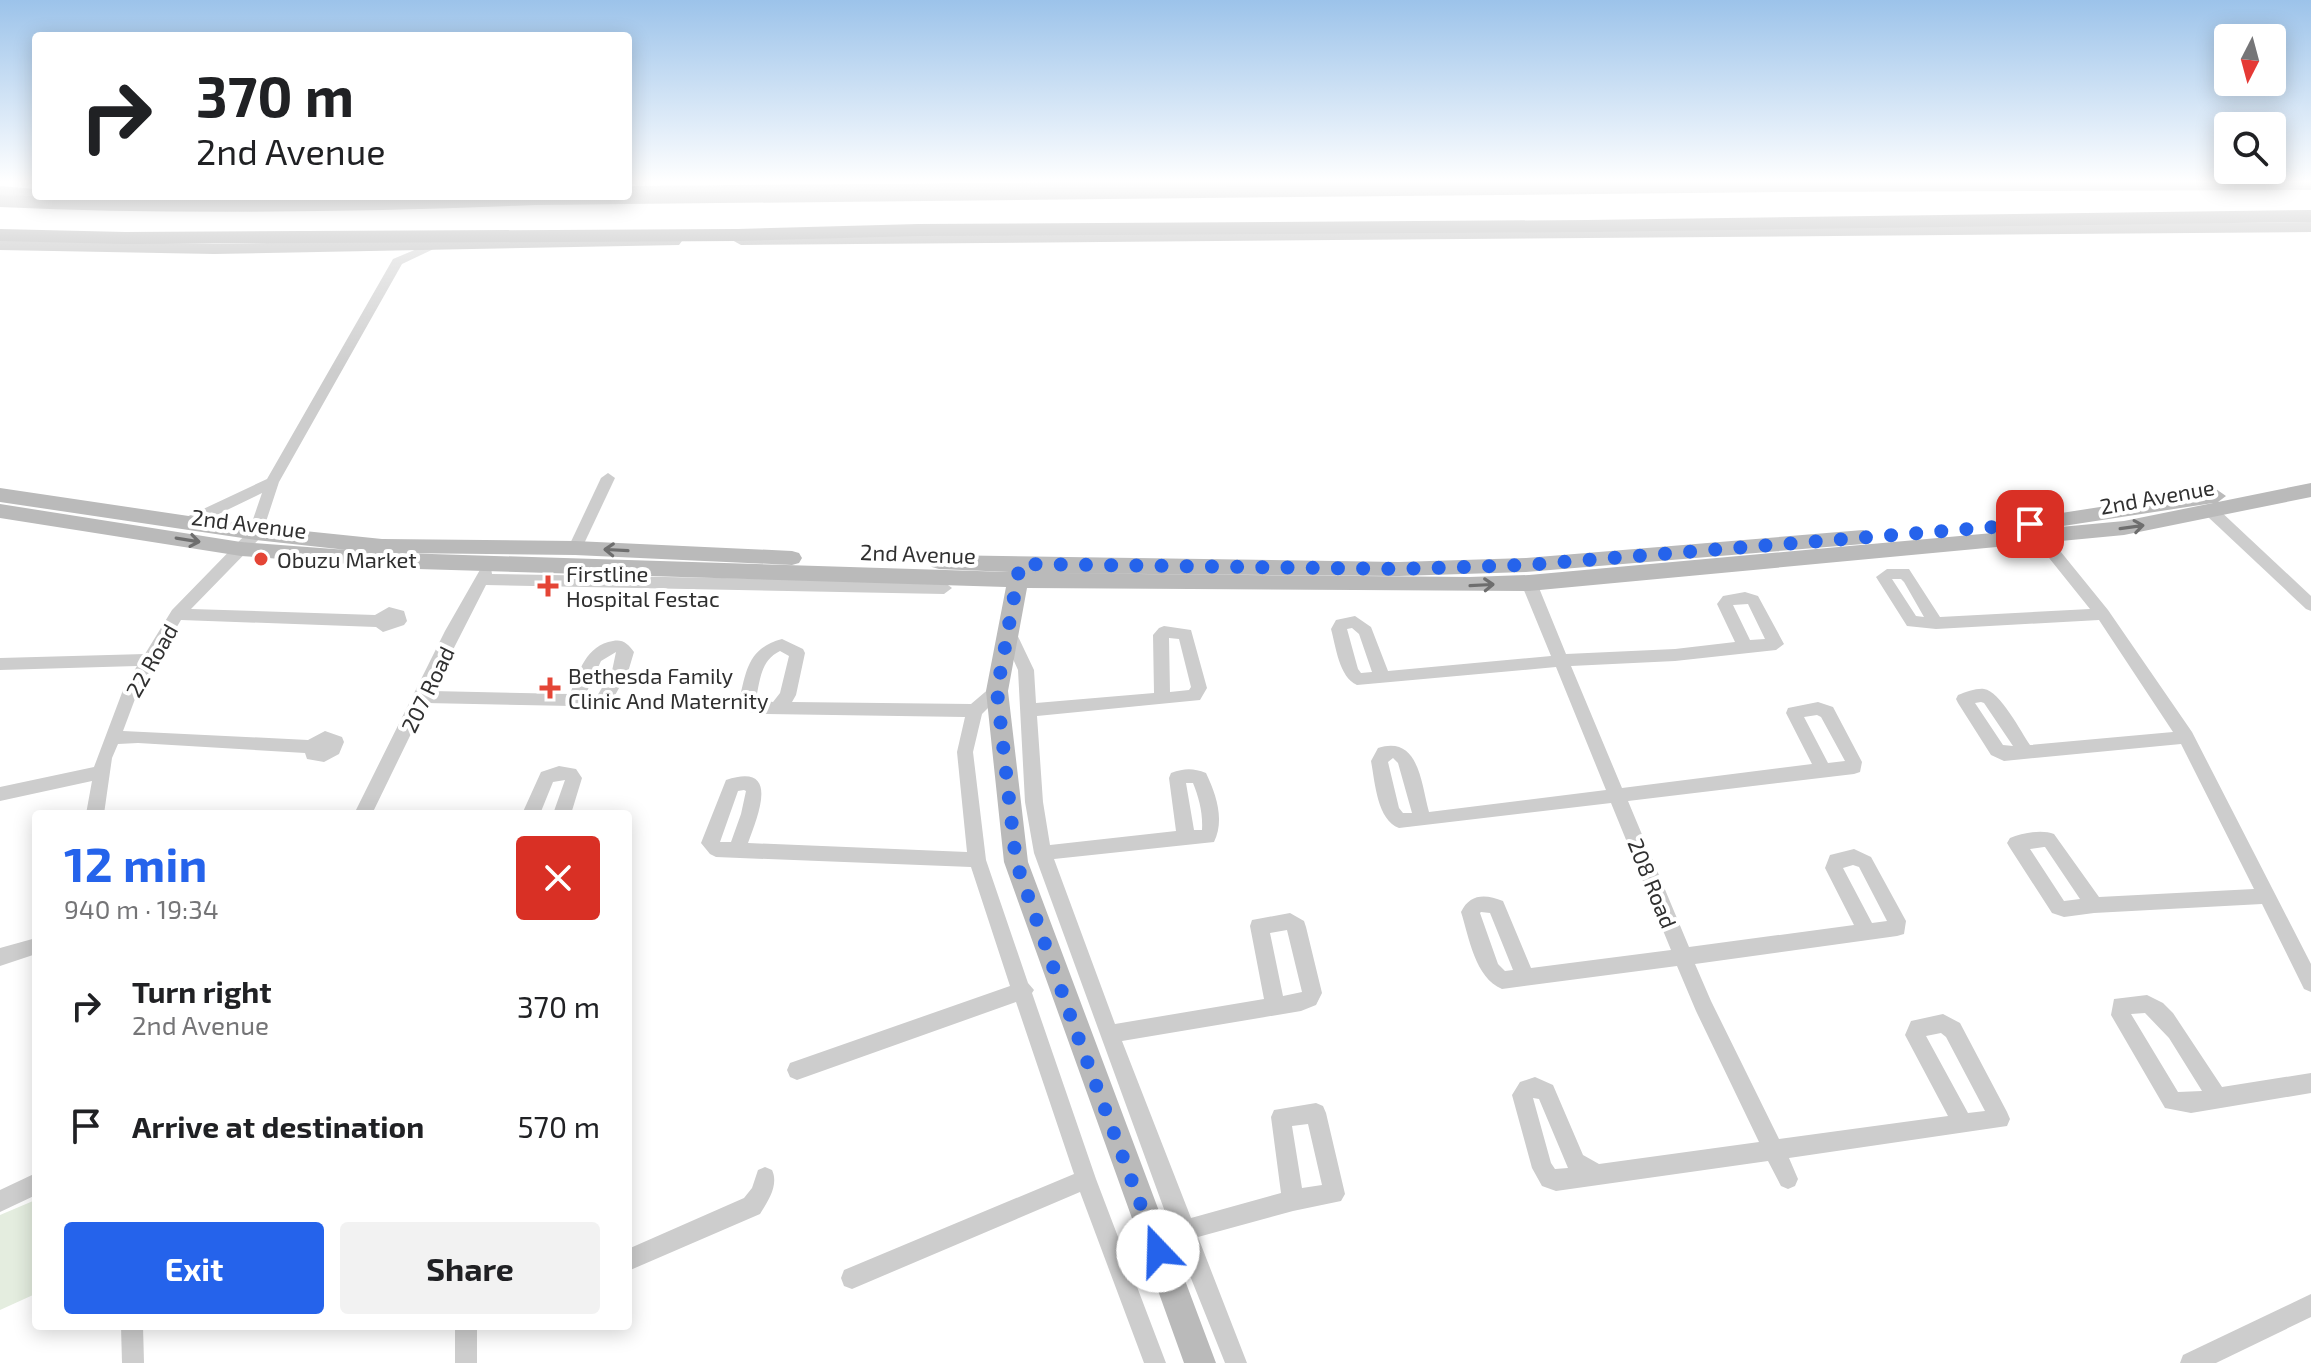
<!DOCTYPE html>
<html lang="en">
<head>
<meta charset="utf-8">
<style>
	body { margin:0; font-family:"Exo 2",sans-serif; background:#f2f2f2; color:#202124; height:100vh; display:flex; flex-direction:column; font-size:30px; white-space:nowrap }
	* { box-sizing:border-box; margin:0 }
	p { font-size:26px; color:#757577 }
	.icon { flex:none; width:44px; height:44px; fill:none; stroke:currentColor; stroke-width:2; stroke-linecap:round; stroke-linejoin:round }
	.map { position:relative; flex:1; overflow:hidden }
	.details { position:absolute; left:32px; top:810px; width:600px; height:520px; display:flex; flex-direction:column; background:#fff; border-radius:8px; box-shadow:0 4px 20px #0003 }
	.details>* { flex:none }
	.guide { position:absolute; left:32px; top:32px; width:600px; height:168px; border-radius:8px; box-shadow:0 4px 20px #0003; background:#fff; color:#202124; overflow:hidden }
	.needle { width:52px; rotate:186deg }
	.buttons { position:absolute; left:2214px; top:24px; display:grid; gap:16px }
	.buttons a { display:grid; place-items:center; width:72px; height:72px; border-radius:8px; background:#fff; box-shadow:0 4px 20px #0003; font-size:40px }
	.pin { position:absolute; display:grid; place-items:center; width:68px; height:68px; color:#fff; margin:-34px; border-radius:16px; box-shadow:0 4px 12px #0006 }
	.me { position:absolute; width:88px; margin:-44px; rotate:339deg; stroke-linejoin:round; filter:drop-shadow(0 0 6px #0008) }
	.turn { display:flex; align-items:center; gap:28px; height:168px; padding:0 32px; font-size:36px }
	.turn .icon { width:104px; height:104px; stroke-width:2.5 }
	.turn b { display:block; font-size:56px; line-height:68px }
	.round { display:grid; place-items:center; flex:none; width:84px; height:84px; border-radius:8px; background:#f2f2f2 }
	.headline { display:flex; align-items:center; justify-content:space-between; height:136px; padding:0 32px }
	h1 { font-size:48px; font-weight:700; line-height:60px; color:#2563eb }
	.action { display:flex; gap:16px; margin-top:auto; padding:16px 32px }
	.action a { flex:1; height:92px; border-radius:8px; background:#2563eb; color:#fff; font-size:32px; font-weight:700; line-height:92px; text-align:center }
	.action a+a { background:#f2f2f2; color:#202124 }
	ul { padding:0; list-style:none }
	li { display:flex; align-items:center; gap:24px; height:120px; padding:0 32px }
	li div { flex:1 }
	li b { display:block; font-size:30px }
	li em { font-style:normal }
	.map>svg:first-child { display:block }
	.green { fill:#e4eddf }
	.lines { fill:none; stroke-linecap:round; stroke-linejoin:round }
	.street { fill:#cdcdcd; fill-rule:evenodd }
	.secondary { fill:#bababa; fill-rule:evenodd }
	.primary { fill:#a8a8a8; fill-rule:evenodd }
	.highway { fill:#979797; fill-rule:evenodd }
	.oneway { stroke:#6e6e6e }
	.route { stroke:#2563eb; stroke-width:14; stroke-dasharray:0 25.2 }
	.poi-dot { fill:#e44536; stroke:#fff; stroke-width:3 }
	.labels { text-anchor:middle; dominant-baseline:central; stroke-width:8; stroke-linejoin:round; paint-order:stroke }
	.street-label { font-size:22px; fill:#303030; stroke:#fff }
	.poi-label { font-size:22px; fill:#303030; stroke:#fff; text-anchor:start }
</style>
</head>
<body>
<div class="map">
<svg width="2311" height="1363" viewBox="0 0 2311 1363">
	<rect width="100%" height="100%" fill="#fff"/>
	<path class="green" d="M33,1201v94l-33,15v-95z"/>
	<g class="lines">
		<g class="street">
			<path d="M436,241l6,3 -2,2 -38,18 -123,218 -18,55 -70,72 184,6 14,-8 15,4 3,10 -3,4 -21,7 -7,-5 -195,-7 -43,71 -15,40 185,9 17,-9 17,6 2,5 -5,12 -15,8 -17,-3 -2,-6 -167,-10 -20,1 -6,14 -8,56h-18l6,-33 -92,20v-14l94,-20 29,-77 14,-24 -137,4v-12l145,-4 27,-44 77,-79 13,-38 -70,34h-10l-2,-4 2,-4 85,-40 126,-220z"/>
			<path d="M608,473l7,5 -33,70 -7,5 -5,-1 -2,-4 33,-70z"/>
			<path d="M2212,507l5,1 94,88v15l-5,-2 -99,-93 -2,-4 2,-4z"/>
			<path d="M2030,519l5,1 73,90 84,122 119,232v28l-7,-3 -42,-85 -168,9 -30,4 -12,-4 -42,-65 -3,-5 3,-5c12,-5 32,-9 44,-4l45,63 155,-8 -73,-145 -177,17 -13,-6 -33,-52 -2,-4 2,-4c8,-3 19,-7 26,-6 16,2 37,43 46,56l143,-13 -74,-112 -163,9 -29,-3 -31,-49 11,-8h22l31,48 150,-8 -65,-81 -2,-4 2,-4zM1892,579h9l3,3 20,35 -8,-1zM1981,702l3,1 29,43 -10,-1 -28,-42zM2044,847h1l35,52 -16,2 -34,-52z"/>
			<path d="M486,567l5,1 1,6 452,8 8,6 -8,6 -458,-9 -54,106 138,3c9,-22 16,-49 43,-53 10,-2 15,3 21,11l-6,20 -19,34 -20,5 -17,-5 -146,-3 -54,111h-18l91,-183 36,-63zM616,652l-4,19 -15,25 -13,2 17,-37z"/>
			<path d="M1529,578l8,5 29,71 109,-5 60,-7 -18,-38 6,-8 22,-4 13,4 26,48 -8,6 -101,11 -104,5 51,122 190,-24 -26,-51 2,-5 30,-6 15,5 29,55 -2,10 -6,2 -226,27 61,146 165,-22 -29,-57 5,-13 24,-6 17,8 35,64 -2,13 -7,2 -202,28 16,37 68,138 169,-23 -43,-81 6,-14 32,-7 17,9 47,89 3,7 -3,7 -218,32 9,21 -3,7 -7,3 -7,-3 -13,-25 -212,30 -14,-5 -10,-18 -20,-73 8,-13 15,-5 18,8 30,70 16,9 160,-22 -63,-131 -19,-45 -175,23c-27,-11 -33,-52 -41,-77 9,-19 25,-18 42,-11l28,67 140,-18 -60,-147 -212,25c-22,-8 -24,-46 -28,-67l7,-13c41,-13 43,35 51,64l177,-22 -50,-123 -199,18c-18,-8 -21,-38 -26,-56l5,-9 19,-4 16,11 17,44 163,-15 -30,-73zM1748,604l17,35 -15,1 -17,-35zM1352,628l7,6 13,38 -11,1 -3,-4 -11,-40zM1817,715l4,2 24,44 -17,2 -24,-46zM1393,758l5,5 14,50h-9l-4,-5 -11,-46zM1853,865l6,2 28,54 -15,2 -29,-55zM1481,912l9,1 23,57 -8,1 -7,-7 -18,-51zM1941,1033l5,4 39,74 -17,2 -42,-77zM1533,1098l6,1 29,69 -13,1 -4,-6z"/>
			<path d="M1008,624l5,2 21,44 2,33 118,-10 -1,-58 6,-7 5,-2 27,4 16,58 -7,12 -163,16 6,86 7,43 126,-14 -7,-53 2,-5c14,-5 22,-5 35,0 10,21 19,47 8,69l-160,17 61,165 149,-25 -14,-73 2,-6 38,-7 14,8 2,6 16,66 -6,12 -15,6 -179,30 69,177 90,-25 -10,-76 3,-7 42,-7 7,3 3,7 19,81 -4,7 -48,10 -95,26 49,126h-22l-53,-132 -138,-378 -9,-51 -7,-132 -18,-40zM1169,638l10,1 12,48 -2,3 -19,2zM1186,783h7c6,15 10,30 9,47h-8zM1287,930l15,62 -19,4 -13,-63zM1308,1124l14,61 -20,3 -10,-62z"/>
			<path d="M782,639l21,10 2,4 -9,42 -4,7 179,2 20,-17h12l2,4 -23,23 -9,38 13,108 42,123 6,7 -2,3 64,186 70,184h-22l-64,-171 -228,97 -8,-3 -3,-8 3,-8 230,-96 -58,-172 -219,78 -7,-3 -3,-7 3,-7 220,-77 -39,-119 -255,-10 -6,-3 -9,-11 25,-63c55,-18 32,35 22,63l219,9 -10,-100 8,-35 -198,-3 -17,-2 -11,-10c7,-31 9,-54 43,-63zM780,651l9,5 -9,37 -7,9 -17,-3c4,-19 5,-39 24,-48zM744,790l2,1 -5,23 -10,28h-11l18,-51z"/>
			<path d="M559,766l17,3 6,9 -11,36h-18l12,-34 -12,2 -13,32h-18l19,-42z"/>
			<path d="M36,938v16l-36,12v-18z"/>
			<path d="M2147,995l16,8 10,10 49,74 89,-14v20l-120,20 -26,-5 -54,-93 3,-16zM2145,1013l24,25 33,53 -24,1 -47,-78z"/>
			<path d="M765,1167l7,3c7,15 -4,31 -12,44l-132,57v-22l116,-51 8,-10 6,-18z"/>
			<path d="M36,1173v22l-36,17v-22z"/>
			<path d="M2311,1294v23l-95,46h-36l3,-8z"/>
			<path d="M121,1326h22l1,37h-22z"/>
			<rect x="455" y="1326" width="22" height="37"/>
		</g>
		<path class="secondary" d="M2311,483v14l-187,38 -595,56 -502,-3 -19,103 20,171 188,501h-32l-180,-501 -18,-171 20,-104 -588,-18 -177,-13 -241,-38v-14l241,38 106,8 -91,-10 -256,-38v-14l256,38 126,13 193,2 217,10 7,2 3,5 -3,5 -7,2 -217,-10 -175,-2 609,19 -70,-3 -7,-2 -3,-5 3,-5 7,-2 460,7 127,-4 337,-28 10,7 -10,7 -337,28 -127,4 -370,-3 440,4 60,-2 520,-47 -10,-7 3,-5 174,-27 10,7 -8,6zM2213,503l-89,18 -74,7z"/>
		<g class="primary">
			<path d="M1339,180h223l2,3 -8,5 -928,8v-10z"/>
			<path d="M1658,180h88l-8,5 -73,2 -6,-2z"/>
			<path d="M0,186l36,3v7h7l-7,3 -36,-3z"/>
			<path d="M45,196h279l-8,5 -164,3 -99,-3z"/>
			<path d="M2311,222v10l-1570,13 -9,-5 9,-5z"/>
			<path d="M673,236l6,1 3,4 -3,4 -465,9 -214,-4v-10l214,4z"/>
		</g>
		<g class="highway">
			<path d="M1779,180h532v10l-532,2 -1244,13c-178,7 -357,10 -535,2v-12c209,9 419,1 628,1v-3z"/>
			<path d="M2311,210v12l-724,10 -669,4 -180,5 -613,3 -125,-3v-12l125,3 613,-3 180,-5 669,-4z"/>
		</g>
	</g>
	<defs><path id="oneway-shaft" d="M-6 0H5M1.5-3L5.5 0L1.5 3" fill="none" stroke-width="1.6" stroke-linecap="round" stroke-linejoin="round" transform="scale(2)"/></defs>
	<g class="oneway">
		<use href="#oneway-shaft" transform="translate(2132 527) rotate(-8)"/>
		<use href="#oneway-shaft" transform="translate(188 540) rotate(9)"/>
		<use href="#oneway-shaft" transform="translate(616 550) rotate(-177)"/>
		<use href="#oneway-shaft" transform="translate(1482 585) rotate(-3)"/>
	</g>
	<linearGradient id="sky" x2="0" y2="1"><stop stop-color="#9cc3ea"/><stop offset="0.49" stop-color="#fff"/><stop offset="1" stop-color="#fff" stop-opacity="0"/></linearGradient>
	<rect width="2311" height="371" fill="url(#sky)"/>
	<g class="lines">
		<path class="route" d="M1158,1251l-83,-222 -59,-167 -19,-171 23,-127 379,5 127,-4 504,-41"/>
	</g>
	<g class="poi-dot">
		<circle cx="261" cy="559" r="8"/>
		<path d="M544 574h8v8h8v8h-8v8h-8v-8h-8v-8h8z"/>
		<path d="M546 676h8v8h8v8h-8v8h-8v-8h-8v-8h8z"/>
	</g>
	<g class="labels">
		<g class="street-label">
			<text transform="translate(2157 496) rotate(-10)">2nd Avenue</text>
			<text transform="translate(249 523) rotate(7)">2nd Avenue</text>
			<text transform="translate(918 553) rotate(2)">2nd Avenue</text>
			<text transform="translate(151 660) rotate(-60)">22 Road</text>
			<text transform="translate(427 689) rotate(-64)">207 Road</text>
			<text transform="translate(1653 883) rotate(68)">208 Road</text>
		</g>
		<g class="poi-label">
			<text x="277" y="559">Obuzu Market</text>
			<text x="566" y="573">Firstline<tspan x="566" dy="25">Hospital Festac</tspan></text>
			<text x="568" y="675">Bethesda Family<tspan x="568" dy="25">Clinic And Maternity</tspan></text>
		</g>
	</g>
</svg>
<div class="buttons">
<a><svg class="needle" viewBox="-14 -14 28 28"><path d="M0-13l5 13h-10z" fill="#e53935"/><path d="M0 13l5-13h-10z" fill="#757577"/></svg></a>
<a><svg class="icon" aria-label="search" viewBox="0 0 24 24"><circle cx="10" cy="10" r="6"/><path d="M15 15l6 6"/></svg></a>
</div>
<div class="pin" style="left:2030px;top:524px;background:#d93025"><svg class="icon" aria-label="arrive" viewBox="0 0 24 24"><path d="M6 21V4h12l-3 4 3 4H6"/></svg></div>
<svg class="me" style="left:1158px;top:1251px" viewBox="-20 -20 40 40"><circle r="19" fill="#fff"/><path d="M0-13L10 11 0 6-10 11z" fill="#2563eb"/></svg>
<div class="guide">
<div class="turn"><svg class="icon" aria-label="right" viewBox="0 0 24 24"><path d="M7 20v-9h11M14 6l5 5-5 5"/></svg><div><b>370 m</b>2nd Avenue</div></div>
</div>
<section class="details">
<div class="headline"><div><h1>12 min</h1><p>940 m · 19:34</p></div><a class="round" style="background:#d93025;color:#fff"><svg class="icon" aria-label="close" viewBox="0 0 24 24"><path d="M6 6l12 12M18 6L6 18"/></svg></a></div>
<ul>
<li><svg class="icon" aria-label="right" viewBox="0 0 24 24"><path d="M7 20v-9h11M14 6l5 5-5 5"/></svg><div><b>Turn right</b><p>2nd Avenue</p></div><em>370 m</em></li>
<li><svg class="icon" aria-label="arrive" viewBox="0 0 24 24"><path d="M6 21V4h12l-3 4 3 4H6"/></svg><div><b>Arrive at destination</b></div><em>570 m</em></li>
</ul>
<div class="action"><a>Exit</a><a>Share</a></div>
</section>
</div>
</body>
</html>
